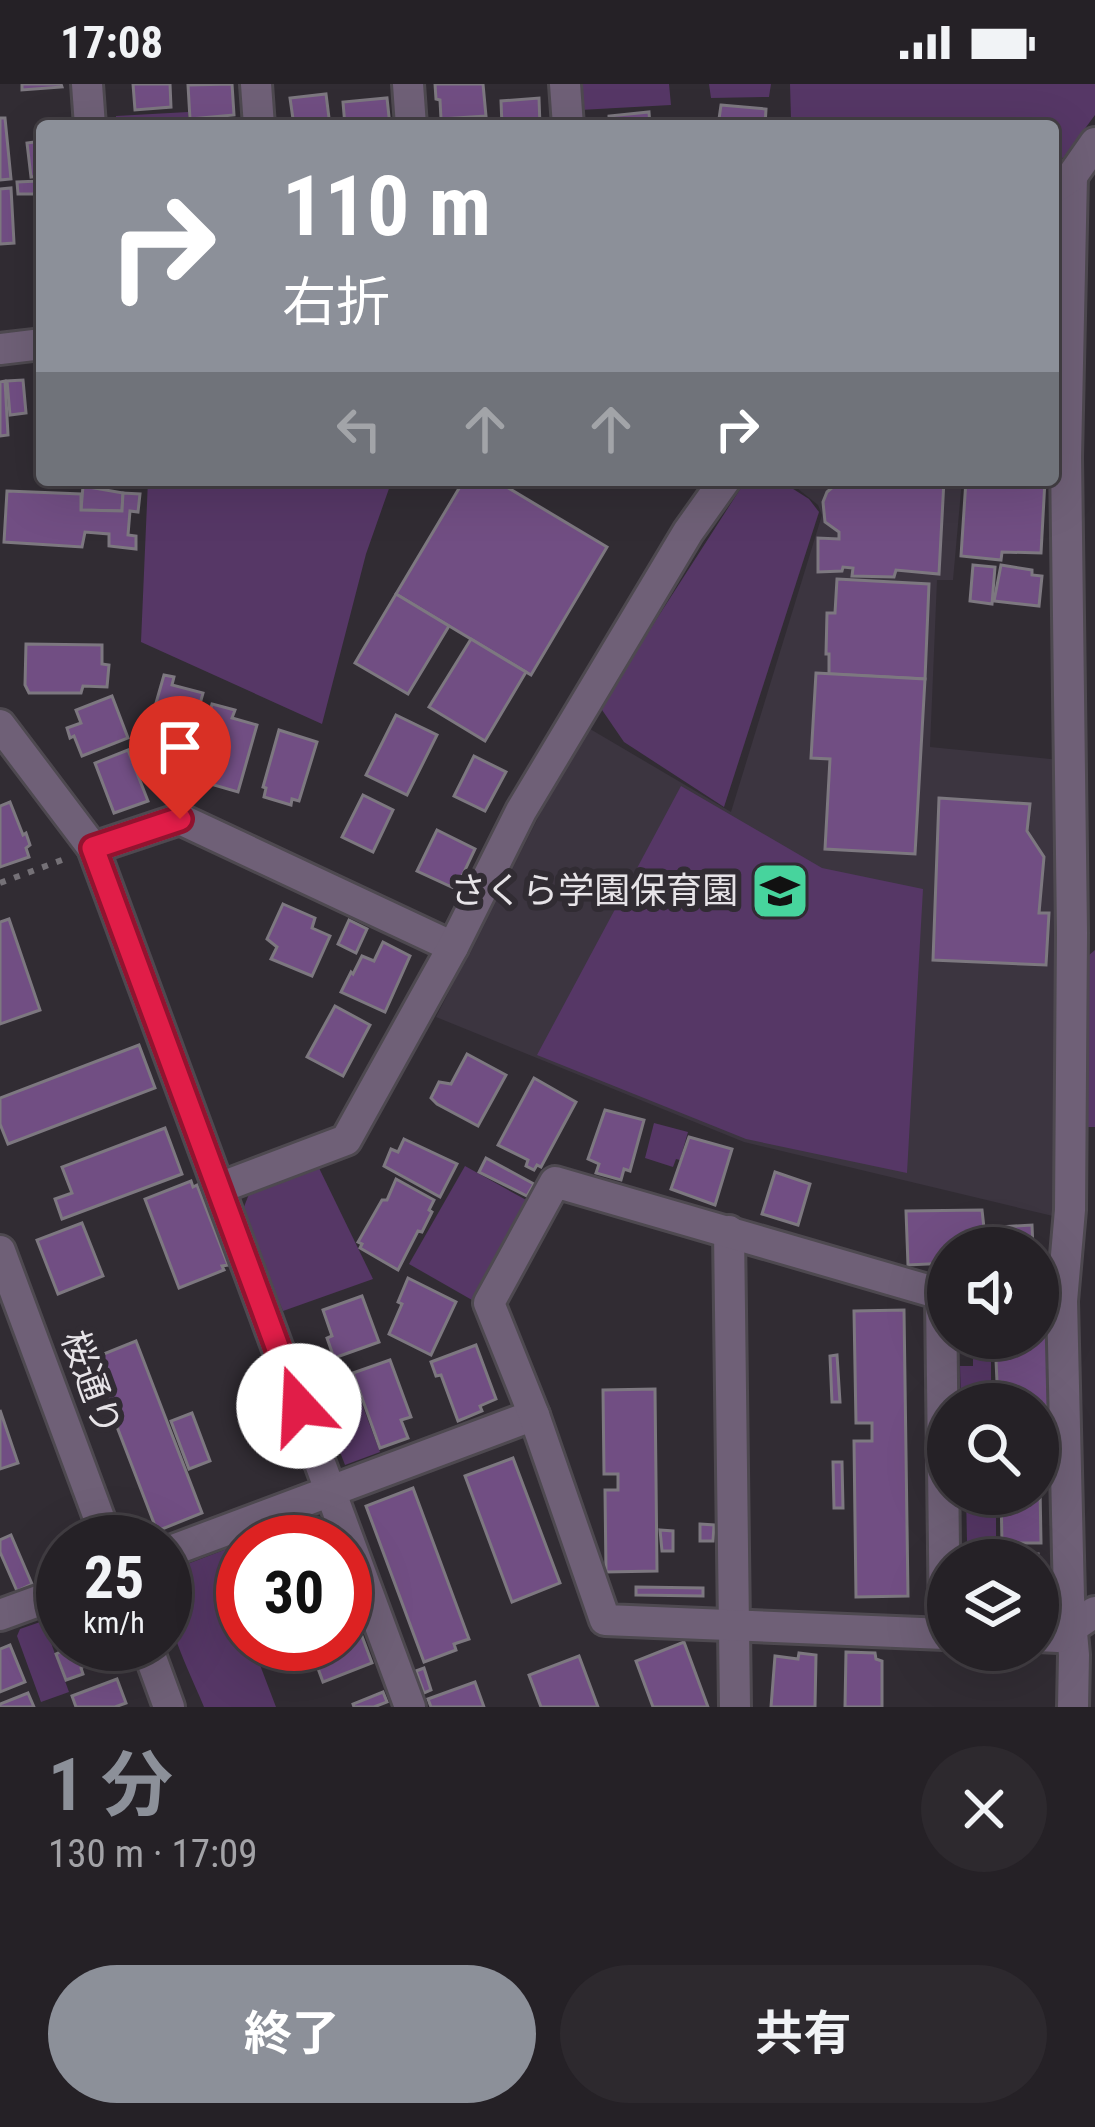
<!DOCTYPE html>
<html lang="ja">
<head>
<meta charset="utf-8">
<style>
	body { margin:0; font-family:"Roboto Condensed","Noto Sans JP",sans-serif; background:#2d292e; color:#f1f3f6; height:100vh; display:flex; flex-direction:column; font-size:45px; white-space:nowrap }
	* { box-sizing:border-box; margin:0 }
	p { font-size:39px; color:#a3a3a7 }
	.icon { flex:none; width:66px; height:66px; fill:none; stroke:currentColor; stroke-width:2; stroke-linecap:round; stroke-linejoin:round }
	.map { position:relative; height:1623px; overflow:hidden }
	.drawer { display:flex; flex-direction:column; background:#252126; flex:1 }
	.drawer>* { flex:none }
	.guide { position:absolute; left:36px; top:36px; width:1023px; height:366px; border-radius:12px; box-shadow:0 12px 48px #0002,0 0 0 3px #423e43; background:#8c9099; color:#fff; overflow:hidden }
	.controls { position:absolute; left:927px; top:1143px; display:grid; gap:24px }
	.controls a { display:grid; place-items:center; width:132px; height:132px; border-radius:50%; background:#252126; box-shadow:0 12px 48px #0002,0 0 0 3px #423e43; font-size:60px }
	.speed { position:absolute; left:36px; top:1431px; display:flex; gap:24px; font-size:60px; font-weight:700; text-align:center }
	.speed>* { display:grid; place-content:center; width:156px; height:156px; border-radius:50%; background:#252126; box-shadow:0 12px 48px #0002,0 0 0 3px #423e43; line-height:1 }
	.speed small { font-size:30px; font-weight:400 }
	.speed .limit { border:18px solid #d22; background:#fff; color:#111 }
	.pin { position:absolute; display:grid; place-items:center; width:102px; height:102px; color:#fff; margin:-123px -51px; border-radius:50% 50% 50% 0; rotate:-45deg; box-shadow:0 0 12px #0007 }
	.pin .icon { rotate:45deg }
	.me { position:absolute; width:132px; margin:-66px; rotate:340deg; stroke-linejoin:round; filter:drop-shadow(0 0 9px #0008) }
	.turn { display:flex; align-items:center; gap:42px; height:252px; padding:0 48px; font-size:54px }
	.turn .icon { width:156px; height:156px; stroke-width:2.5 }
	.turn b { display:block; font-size:84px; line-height:102px }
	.lanes { display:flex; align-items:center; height:114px; padding:0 48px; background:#0003; justify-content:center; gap:60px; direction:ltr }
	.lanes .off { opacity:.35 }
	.round { display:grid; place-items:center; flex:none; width:126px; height:126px; border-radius:63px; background:#2d292e }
	.overview { display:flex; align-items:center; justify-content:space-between; height:204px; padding:0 48px }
	h1 { font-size:72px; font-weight:700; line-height:90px; color:#8c9099 }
	.button { display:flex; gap:24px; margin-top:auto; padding:24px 48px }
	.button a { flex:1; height:138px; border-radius:72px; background:#8c9099; color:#fff; font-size:48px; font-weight:700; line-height:138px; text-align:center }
	.button a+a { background:#2d292e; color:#f1f3f6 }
	.status { display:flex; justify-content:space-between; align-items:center; height:84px; padding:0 60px; background:#252126; direction:ltr }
	.status svg { height:33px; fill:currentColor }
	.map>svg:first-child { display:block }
	.built { fill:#3c3540 }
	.green { fill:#563766 }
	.building { fill:#714e83; stroke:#7d7880; stroke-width:3 }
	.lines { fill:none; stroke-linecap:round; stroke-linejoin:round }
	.minor-casing { stroke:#4e4950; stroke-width:36 }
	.path { stroke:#757177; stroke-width:6; stroke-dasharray:6 9; stroke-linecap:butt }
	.minor { stroke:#6f6077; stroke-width:30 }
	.route-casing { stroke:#92132f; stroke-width:30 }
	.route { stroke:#e11d48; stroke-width:21 }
	.labels { text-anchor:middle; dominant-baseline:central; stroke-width:12; stroke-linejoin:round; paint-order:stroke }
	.poi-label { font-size:36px; fill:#e6e3e7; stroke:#312c33; text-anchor:end }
	.street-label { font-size:36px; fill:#e6e3e7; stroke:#312c33 }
</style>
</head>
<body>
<div class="status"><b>17:08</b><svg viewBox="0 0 49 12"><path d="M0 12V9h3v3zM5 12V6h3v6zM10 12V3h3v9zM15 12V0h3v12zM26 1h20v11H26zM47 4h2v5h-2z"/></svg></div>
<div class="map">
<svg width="1095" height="1623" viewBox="0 0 1095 1623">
	<rect width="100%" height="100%" fill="#312c33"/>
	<path class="built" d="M787,396h175l-9,100h-16l-7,167 130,13 -1,452 -6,4 -309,-74 -308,-125 149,-291 146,86 91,-297 -4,-10z"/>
	<g class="green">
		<path d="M578,0h91l2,21 -91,5z"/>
		<path d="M709,0h62l-2,13 -58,1z"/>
		<path d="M790,0h305v31l-31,42 -11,7v-38h-255l-7,-7z"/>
		<path d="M188,28v14h-72v-10z"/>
		<path d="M148,396h244l-26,74 -44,170 -181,-82z"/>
		<path d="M746,396h33l30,19 10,13 -95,295 -100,-65 -24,-35z"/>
		<path d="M681,702l141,82 101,21 -16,284 -161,-34 -209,-84z"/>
		<path d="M1095,866v177h-10l3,-171z"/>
		<path d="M654,1039l34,9 -8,28 -4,-1 -3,8 -28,-9z"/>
		<path d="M465,1082l63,35 -56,99 -63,-36z"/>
		<path d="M319,1084l54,111 -90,32 -41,-99 7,-18z"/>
		<path d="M973,1273h18v27h8v18l5,2h-43l-1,-38h13z"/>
		<path d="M351,1291l29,77 -35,13 -29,-76z"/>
		<path d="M966,1410h30v47l-29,1z"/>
		<path d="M237,1461l6,18v38l-6,3 6,16v24h9l24,63h-72c-13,-33 -51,-104 -35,-136z"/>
		<path d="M43,1537l26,71 -28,10 -24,-66 3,-7z"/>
	</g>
	<g class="building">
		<path d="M22,0h39l1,3 -40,3z"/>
		<path d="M133,0h37l1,23 -36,3z"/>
		<path d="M232,0l2,31 -44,4 -2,-34z"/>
		<path d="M435,0h48l3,32 -45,3 -1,-19 -4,-1z"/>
		<path d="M326,10l4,32h-36l-4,-28z"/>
		<path d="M387,14l3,28h-45l-2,-24z"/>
		<path d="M539,14l1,28h-38l-1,-25z"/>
		<path d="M721,21l45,4 -1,17h-47z"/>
		<path d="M649,28l1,14h-41v-10z"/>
		<path d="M0,34h5l6,61 -11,1z"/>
		<path d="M42,57v35l-11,1 -4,-34z"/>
		<path d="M39,97l1,13h-22l-1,-12z"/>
		<path d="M11,104l3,55 -14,1v-55z"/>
		<path d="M35,123h7v48l-3,-28h-2z"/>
		<path d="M23,296l3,33 -16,2 -3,-34z"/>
		<path d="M5,297l3,54 -8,1v-54z"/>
		<path d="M464,396h31l112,67 -76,128 -135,-81z"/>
		<path d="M842,396h102l-5,94 -43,-4 -2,7 -42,-1 1,-8 -10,-1 -1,4 -24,1v-34l21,1v-7l-14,-10 -2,-20 4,-10 7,-6 8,-1z"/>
		<path d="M966,396h79l-4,73 -39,-1 -1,8 -40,-4z"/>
		<path d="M83,402l40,7 -1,18 -41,-1z"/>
		<path d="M7,407l74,3v16l41,1 1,-18 17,1 -2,18 -8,-1 -2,24 8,1v13l-27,-3v-12l-24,-2 -3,15 -78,-5z"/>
		<path d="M973,481l22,2 -3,37 -22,-3z"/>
		<path d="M1001,481l31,5v5l10,1 -3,30 -45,-5z"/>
		<path d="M837,495l92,5 -4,95 -96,-5v-20h-3l1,-41h8z"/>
		<path d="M396,510l53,32 -41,68 -53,-31z"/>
		<path d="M471,555l55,33 -41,69 -56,-34z"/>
		<path d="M26,560l76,1v19l7,1 -2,22 -24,-1 -2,7h-52l-4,-8z"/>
		<path d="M816,589l109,6 -10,175 -90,-5 5,-90 -19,-1z"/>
		<path d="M164,591l10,2 -2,8 31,8 -14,50 -13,-4 -5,14 -27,-8z"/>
		<path d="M112,612l16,42 -46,18 -8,-20 -4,2 -3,-10 14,-5 -5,-13z"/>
		<path d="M212,620l23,6 -3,8 25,7 -19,67 -31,-9 12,-42 -16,-5z"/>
		<path d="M396,631l41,20 -30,60 -41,-20z"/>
		<path d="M279,646l38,12 -18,59 -7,-2 -1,6 -27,-8 2,-9 -3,-1z"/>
		<path d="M128,666l20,51 -34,12 -19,-50z"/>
		<path d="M474,672l32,16 -21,39 -31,-15z"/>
		<path d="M363,711l30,15 -20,42 -31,-15z"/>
		<path d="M939,714l91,6 -3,27 17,26 -5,56h10l-3,52 -113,-5z"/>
		<path d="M10,718l13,33 3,-2 4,12 -4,3 3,9 -29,10v-61z"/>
		<path d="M437,746l38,19 -19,40 -39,-18z"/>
		<path d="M283,820l32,14 -3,10 18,8 -18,40 -41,-17 6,-12 -10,-8z"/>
		<path d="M9,835l31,91 -40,14v-102z"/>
		<path d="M349,836l18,9 -11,24 -18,-9z"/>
		<path d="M383,858l27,14 -25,56 -44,-20 10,-20 2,2 9,-18 12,5z"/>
		<path d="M335,922l35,19 -27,51 -36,-19z"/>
		<path d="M139,961l16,43 -147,56 -8,-20v-26z"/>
		<path d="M467,970l39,21 -28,51 -41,-22 -6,-6 8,-16 12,2z"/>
		<path d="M534,994l42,24 -35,65 -4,-2 -3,5 -8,-4 2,-6 -30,-15z"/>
		<path d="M605,1026l39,10 -14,51 -6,-2 -3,11 -25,-7 3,-9 -11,-5z"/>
		<path d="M165,1044l17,46 -120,45 -7,-20 17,-6 -10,-26z"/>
		<path d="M689,1053l43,12 -17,56 -44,-16z"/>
		<path d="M404,1055l53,25 -17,33 -56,-31 7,-17 7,3z"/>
		<path d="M486,1074l48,26 -7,12 -48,-24z"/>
		<path d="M775,1088l35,12 -12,41 -36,-11z"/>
		<path d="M396,1095l38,21 -5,10 3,2 -10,20 -4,-1 -20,39 -38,-22 2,-4 -4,-2 24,-42h5z"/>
		<path d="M191,1097l2,6 4,-2 31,80 -6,1 2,4 -45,18 -34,-89z"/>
		<path d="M982,1126l2,18 48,-3 1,23h-85v15l-40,2 -2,-54z"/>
		<path d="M82,1139l21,53 -45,18 -21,-54z"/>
		<path d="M408,1194l48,24 -25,53 -42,-21 13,-30 -4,-2z"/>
		<path d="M362,1212l17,46 -45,16 -7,-20 5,-2 -9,-26z"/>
		<path d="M904,1226l4,286 -52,1 -2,-156h18v-18h-16l-2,-112z"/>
		<path d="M1038,1230h13l-1,27h-3l2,65 -39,-2v-3l-8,-1 -1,-18h-4l-2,-44h43z"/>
		<path d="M136,1257l66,172 -45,18 -66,-172z"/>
		<path d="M476,1261l20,54 -16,7 2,5 -24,10 -17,-46 -5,1 -5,-14z"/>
		<path d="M837,1271l3,47h-8l-2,-46z"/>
		<path d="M390,1276l21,57 -10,3 7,18 -28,10 -27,-75z"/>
		<path d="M655,1305l2,182 -51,1 -1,-82h13v-16h-14l-1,-84z"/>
		<path d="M0,1326l18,53 -18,6z"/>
		<path d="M192,1329l18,48 -21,8 -18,-48z"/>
		<path d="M1038,1334h10l1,59h-11z"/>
		<path d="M513,1374l47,125 -48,19 -47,-126z"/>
		<path d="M833,1378h9l1,46h-9z"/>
		<path d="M1038,1403h2l1,56h-39l-1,-49h37z"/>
		<path d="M413,1404l56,151 -15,5 2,6 -32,12 -58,-156z"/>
		<path d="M700,1440l14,1 -1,16h-13z"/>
		<path d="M660,1446l13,1v20h-11z"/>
		<path d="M11,1451l21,49 -15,7 -17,-39v-12z"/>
		<path d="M1038,1470v6h-43v-5z"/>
		<path d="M636,1503l67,1v8l-67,-1z"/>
		<path d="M345,1507l27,72 -49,19 -14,-38h36z"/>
		<path d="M60,1534l3,7v19h30l3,6 -13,6 4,8 -6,4 2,6 -17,6 -10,-26 4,-2 -13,-29z"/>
		<path d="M684,1558l24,65h-55l-17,-46z"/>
		<path d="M10,1561l15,37 -25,10v-43z"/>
		<path d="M846,1568l29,1 1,6 6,2v46h-37z"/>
		<path d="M799,1569l17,2 -1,52h-44l4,-51 23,3z"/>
		<path d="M579,1572l19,51h-57l-12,-32z"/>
		<path d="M424,1584l7,22 -7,3 -8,-22z"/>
		<path d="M117,1595l9,24 -11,4h-39l-4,-11z"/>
		<path d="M475,1598l9,25h-53l-3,-8z"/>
		<path d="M383,1608l4,10 -13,5h-20l-1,-3z"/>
		<path d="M28,1609l6,14h-34v-3z"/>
	</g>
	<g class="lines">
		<g class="minor-casing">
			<g id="minor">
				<path d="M87,0l3,42"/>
				<path d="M256,0l3,42"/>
				<path d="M408,0l3,42"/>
				<path d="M565,0l3,42"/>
				<path d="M1072,92l-6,281 6,476 -2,277 -8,91 7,297 5,57 -1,52"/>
				<path d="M1056,103l16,-11 23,-33"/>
				<path d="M0,265l42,-5"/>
				<path d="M0,641l93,123 317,859"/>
				<path d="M93,764l87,-29 273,128"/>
				<path d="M219,1104l127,-48 107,-193 68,-136 167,-279 37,-52"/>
				<path d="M729,1147l6,476"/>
				<path d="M0,1167l108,291"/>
				<path d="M165,1469l369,-138"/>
				<path d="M0,1531l63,-23"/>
				<path d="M945,1550l-4,-340 -386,-112 -66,121 45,112 71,205 340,14h3"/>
				<path d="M1038,1552l20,1 37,-25"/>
				<path d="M146,1560l23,63"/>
			</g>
		</g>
		<path class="path" d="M0,799l62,-23"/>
		<use href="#minor" class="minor"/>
	</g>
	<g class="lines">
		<g class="route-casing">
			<path id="route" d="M180,735l-87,29 206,558"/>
		</g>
		<use href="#route" class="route"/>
	</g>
	<defs>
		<g id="school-square" transform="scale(3)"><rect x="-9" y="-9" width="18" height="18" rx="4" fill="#47d49d" stroke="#312c33"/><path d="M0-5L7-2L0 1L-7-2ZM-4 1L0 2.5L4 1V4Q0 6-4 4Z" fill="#111"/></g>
	</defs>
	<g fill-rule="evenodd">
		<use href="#school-square" x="780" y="807"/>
	</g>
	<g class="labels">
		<g class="poi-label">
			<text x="738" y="807">さくら学園保育園</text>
		</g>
		<g class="street-label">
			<text transform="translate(91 1299) rotate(70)">桜通り</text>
		</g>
	</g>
</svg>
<div class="controls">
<a><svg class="icon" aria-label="sound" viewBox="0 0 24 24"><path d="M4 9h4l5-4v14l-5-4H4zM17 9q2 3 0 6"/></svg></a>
<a><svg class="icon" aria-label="search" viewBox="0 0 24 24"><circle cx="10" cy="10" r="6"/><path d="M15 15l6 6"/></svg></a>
<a><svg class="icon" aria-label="layers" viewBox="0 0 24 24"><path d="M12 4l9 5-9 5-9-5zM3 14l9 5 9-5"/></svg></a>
</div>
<div class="speed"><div>25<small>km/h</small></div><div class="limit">30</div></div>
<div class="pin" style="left:180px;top:735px;background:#d93025"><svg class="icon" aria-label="arrive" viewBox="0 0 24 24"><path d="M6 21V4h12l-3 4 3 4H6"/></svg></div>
<svg class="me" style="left:299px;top:1322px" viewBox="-20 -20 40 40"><circle r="19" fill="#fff"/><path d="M0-13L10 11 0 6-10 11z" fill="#e11d48"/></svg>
<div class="guide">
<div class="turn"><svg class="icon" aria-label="right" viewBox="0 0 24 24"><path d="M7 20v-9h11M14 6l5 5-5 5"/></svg><div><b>110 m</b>右折</div></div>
<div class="lanes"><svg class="icon off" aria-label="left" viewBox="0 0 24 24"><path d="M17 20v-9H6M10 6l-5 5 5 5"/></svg><svg class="icon off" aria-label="ahead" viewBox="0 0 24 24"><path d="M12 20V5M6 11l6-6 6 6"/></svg><svg class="icon off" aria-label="ahead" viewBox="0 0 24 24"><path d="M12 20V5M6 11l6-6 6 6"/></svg><svg class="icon" aria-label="right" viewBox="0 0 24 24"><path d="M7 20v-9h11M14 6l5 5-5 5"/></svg></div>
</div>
</div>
<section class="drawer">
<div class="overview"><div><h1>1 分</h1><p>130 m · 17:09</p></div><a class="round"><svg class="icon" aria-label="close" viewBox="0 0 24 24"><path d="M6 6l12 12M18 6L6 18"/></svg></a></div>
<div class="button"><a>終了</a><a>共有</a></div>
</section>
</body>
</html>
